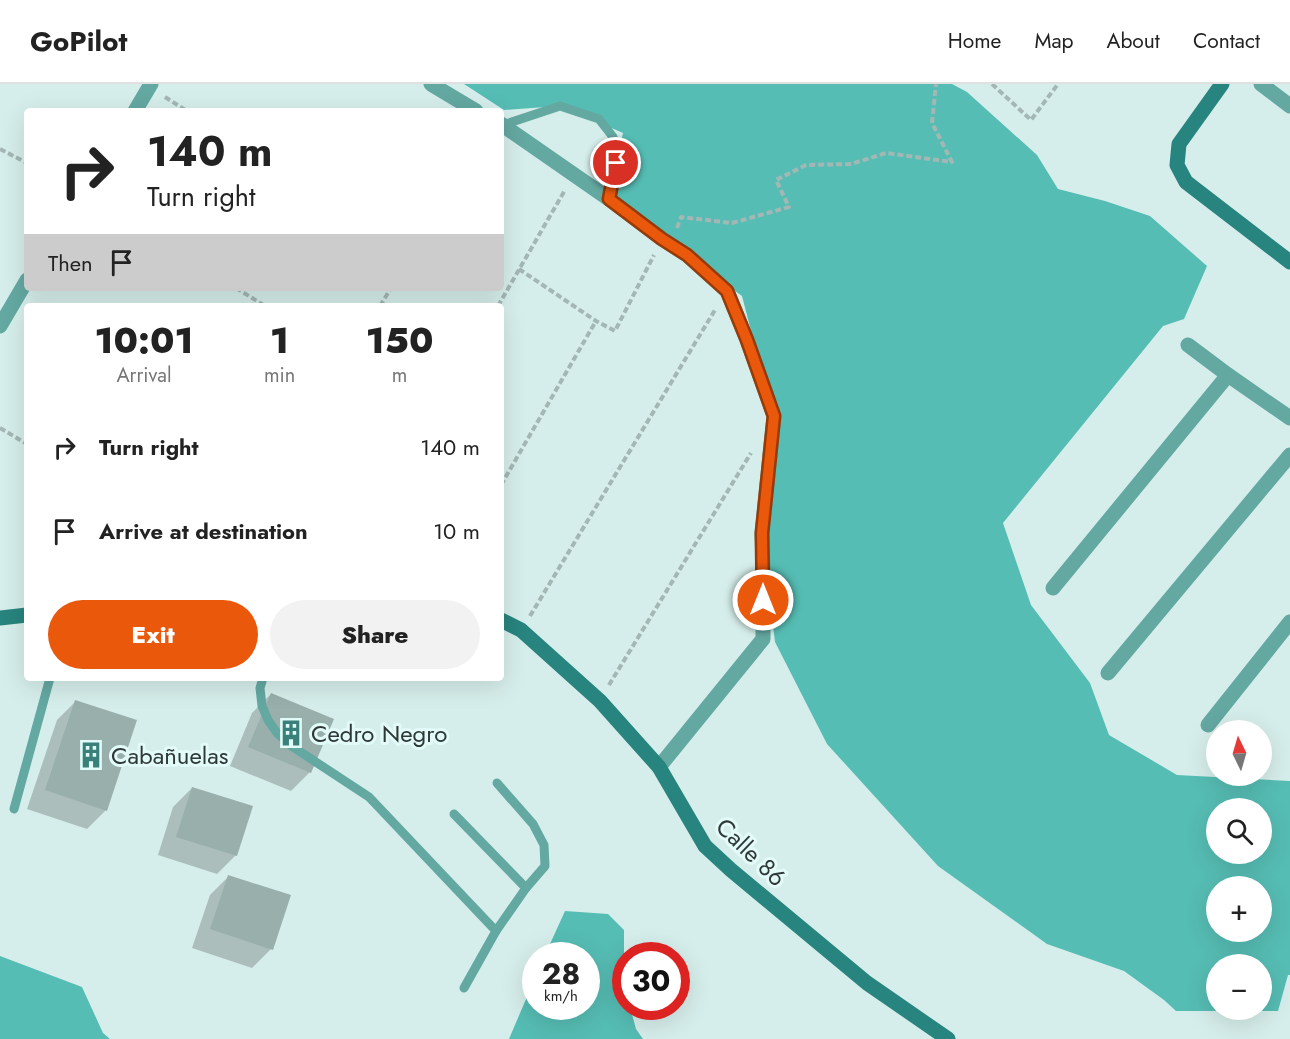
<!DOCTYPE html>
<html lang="en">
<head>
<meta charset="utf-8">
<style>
	body { margin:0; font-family:Jost,sans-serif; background:#f2f2f2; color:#222; height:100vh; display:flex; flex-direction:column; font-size:22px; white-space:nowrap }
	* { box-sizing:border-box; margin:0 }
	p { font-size:20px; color:#767676 }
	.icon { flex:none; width:33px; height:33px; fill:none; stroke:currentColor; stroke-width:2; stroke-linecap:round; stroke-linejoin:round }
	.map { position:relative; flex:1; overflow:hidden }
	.sheet { position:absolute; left:24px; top:219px; width:480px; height:378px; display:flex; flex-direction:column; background:#fff; border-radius:6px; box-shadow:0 6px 24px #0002 }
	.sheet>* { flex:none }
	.top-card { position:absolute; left:24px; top:24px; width:480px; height:183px; border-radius:6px; box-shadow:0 6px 24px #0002; background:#fff; color:#222; overflow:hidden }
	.needle { width:39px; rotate:355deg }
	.tools { position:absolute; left:1206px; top:636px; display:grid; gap:12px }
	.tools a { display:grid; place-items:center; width:66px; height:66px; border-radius:50%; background:#fff; box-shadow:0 6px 24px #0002; font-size:30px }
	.speed { position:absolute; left:522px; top:858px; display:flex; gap:12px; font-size:30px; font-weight:700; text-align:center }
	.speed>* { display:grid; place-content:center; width:78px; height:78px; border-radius:50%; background:#fff; box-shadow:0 6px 24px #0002; line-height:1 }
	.speed small { font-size:15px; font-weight:400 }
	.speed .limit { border:9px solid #d22; background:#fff; color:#111 }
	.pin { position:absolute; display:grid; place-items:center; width:51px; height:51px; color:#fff; margin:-26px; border:3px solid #fff; border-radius:50%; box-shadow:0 2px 6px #0007 }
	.me { position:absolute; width:66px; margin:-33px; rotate:0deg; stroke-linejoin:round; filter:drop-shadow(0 0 4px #0008) }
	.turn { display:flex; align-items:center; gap:21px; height:126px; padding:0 24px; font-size:27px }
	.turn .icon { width:78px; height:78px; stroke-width:2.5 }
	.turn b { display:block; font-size:42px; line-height:51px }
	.then { display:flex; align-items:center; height:57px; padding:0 24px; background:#0003; gap:12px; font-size:22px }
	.eta { display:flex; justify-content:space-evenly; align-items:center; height:102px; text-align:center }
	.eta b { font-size:36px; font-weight:800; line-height:42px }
	.action { display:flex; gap:12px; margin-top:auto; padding:12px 24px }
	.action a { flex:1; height:69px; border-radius:36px; background:#ea580c; color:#fff; font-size:24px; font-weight:800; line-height:69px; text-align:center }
	.action a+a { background:#f2f2f2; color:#222 }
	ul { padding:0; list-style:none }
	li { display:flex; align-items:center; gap:18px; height:84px; padding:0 24px }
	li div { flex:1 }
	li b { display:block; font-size:22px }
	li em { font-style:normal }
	header { display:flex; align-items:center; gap:36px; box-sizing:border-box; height:84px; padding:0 30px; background:#fff; border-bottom:2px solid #e0e0e0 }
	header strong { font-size:28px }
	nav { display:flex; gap:33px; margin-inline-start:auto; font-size:21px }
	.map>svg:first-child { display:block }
	.forest { fill:#56bdb4; fill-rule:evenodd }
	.shadow { fill:#0003 }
	.building { fill:#98afac }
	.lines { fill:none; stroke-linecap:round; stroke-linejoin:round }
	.path { stroke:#a3b7b4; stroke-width:4; stroke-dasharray:6 3; stroke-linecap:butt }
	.lane { stroke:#64a8a2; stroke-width:9 }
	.street { stroke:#64a8a2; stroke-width:15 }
	.secondary { stroke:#28847e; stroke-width:15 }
	.route-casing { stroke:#983908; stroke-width:15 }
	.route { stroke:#ea580c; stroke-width:10 }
	.labels { text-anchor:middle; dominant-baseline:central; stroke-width:6; stroke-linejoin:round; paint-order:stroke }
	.poi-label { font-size:24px; fill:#2e3837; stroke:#e3fbf8; text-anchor:start }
	.street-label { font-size:24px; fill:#2e3837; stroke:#e3fbf8 }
</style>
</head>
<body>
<header>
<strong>GoPilot</strong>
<nav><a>Home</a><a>Map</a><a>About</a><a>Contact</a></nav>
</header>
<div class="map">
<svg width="1290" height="955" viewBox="0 0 1290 955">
	<rect width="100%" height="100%" fill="#d6eeeb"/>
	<g class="forest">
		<path d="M464,0h488l15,8 70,63 21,34 47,12 45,15 57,50 -23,53 -21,7 -160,197 28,82 59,78 19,52 68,40 113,6v194h-2l-10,36h-102l-12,-11 -40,-29 -77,-27 -109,-78 -111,-122 -52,-102 -13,-109 11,-117 -31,-120 -133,-97 14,-66 -63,-27 -56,4zM1216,724h46v46h-46zM1216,802h46v46h-46zM1216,880h46v46h-46z"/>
		<path d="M565,827l43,3 16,16v52l1,7 1,17 4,1 6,22 7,10h-134l26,-61 1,28h50v-50l-41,-1z"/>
		<path d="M0,872l82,31 21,46 7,6h-110z"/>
	</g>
	<g class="shadow">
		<path d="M271,610l39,78 -19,19 -61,-25 22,-53z"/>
		<path d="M75,618l31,108 -19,19 -60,-20 30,-89z"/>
		<path d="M192,704l44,67 -19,19 -59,-19 15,-48z"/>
		<path d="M229,792l42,73 -19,19 -60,-20 18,-53z"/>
	</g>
	<g class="building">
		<path d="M271,609l63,26 -23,54 -63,-26z"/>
		<path d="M75,616l62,20 -30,91 -62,-21z"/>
		<path d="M192,703l61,19 -16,50 -61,-19z"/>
		<path d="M228,791l63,20 -18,55 -63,-21z"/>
	</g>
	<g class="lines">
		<g class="path">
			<path d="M992,0l39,36 27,-36"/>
			<path d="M165,13l22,14"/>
			<path d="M0,65l27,14"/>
			<path d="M677,144l4,-11 51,6 57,-16 -13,-27 30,-15 45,-1 35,-11 66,9 -20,-39 4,-39"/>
			<path d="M519,185l77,52 19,10 39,-76"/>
			<path d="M236,204l29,18"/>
			<path d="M380,222l11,-18"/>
			<path d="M498,222l67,-116"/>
			<path d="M0,344l27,16"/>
			<path d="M501,401l95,-164"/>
			<path d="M530,532l185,-306"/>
			<path d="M609,601l142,-232"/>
		</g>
		<g class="lane">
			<path d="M503,41l57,-19 39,13 14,18 4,26 -8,36"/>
			<path d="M263,594l-3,10 2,18 6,14 9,13 16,14 76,50 127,134 -32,57"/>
			<path d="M497,699l36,41 11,21 1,21 -19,22"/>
			<path d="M14,725l36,-131"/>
			<path d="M454,730l72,74 -30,43"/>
		</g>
		<g class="street">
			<path d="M431,0l45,27"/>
			<path d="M1261,0l29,22"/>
			<path d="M135,27l16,-27"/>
			<path d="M501,40l108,75 53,40 25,16 40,36 20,49 27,76 -12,117 1,28v78l-104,128"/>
			<path d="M0,242l27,-46"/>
			<path d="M1188,261l40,30 62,43"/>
			<path d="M1053,504l175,-213"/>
			<path d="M1108,589l182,-218"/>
			<path d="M1208,641l82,-103"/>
		</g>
		<g class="secondary">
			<path d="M1222,0l-43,60 -2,21 9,17 104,80"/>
			<path d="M0,534l27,-3"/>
			<path d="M501,536l20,10 79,71 59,66 46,79 26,24 136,113 81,56"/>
		</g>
	</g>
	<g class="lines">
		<g class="route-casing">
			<path id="route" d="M616,79l-7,36 53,40 25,16 40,36 20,49 27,76 -12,117 1,67"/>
		</g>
		<use href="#route" class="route"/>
	</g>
	<defs>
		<g id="building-bare" transform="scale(2.07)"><path d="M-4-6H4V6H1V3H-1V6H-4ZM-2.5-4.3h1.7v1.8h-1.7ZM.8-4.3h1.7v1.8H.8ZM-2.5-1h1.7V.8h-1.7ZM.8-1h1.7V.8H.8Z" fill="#39807a" stroke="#e3fbf8" stroke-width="2.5" paint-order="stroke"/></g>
	</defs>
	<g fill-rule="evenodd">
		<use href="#building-bare" x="291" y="649"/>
		<use href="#building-bare" x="91" y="671"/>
	</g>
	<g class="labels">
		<g class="poi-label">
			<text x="311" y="649">Cedro Negro</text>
			<text x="111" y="671">Cabañuelas</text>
		</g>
		<g class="street-label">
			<text transform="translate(751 768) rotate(44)">Calle 86</text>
		</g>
	</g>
</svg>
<div class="tools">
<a><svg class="needle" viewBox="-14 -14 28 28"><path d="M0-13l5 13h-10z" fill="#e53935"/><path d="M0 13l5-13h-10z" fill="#767676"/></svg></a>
<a><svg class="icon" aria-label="search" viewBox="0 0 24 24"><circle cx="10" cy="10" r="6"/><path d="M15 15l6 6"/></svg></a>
<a>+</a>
<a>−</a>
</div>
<div class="speed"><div>28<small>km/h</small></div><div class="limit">30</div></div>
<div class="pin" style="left:616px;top:79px;background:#d93025"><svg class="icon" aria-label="arrive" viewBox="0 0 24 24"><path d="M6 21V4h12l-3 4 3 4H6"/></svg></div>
<svg class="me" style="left:763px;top:516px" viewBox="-20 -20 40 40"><circle r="17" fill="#ea580c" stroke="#fff" stroke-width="3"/><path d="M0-11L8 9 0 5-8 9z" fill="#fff"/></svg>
<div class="top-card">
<div class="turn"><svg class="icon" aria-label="right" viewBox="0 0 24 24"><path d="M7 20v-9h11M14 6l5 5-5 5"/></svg><div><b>140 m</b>Turn right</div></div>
<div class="then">Then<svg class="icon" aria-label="arrive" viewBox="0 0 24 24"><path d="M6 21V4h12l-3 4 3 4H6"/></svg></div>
</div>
<section class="sheet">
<div class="eta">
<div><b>10:01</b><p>Arrival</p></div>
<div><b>1</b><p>min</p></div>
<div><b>150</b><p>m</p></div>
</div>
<ul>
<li><svg class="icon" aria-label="right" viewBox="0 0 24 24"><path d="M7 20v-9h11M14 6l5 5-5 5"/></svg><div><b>Turn right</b></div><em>140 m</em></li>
<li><svg class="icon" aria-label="arrive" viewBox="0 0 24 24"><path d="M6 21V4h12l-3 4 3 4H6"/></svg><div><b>Arrive at destination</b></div><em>10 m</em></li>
</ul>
<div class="action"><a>Exit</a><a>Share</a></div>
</section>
</div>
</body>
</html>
